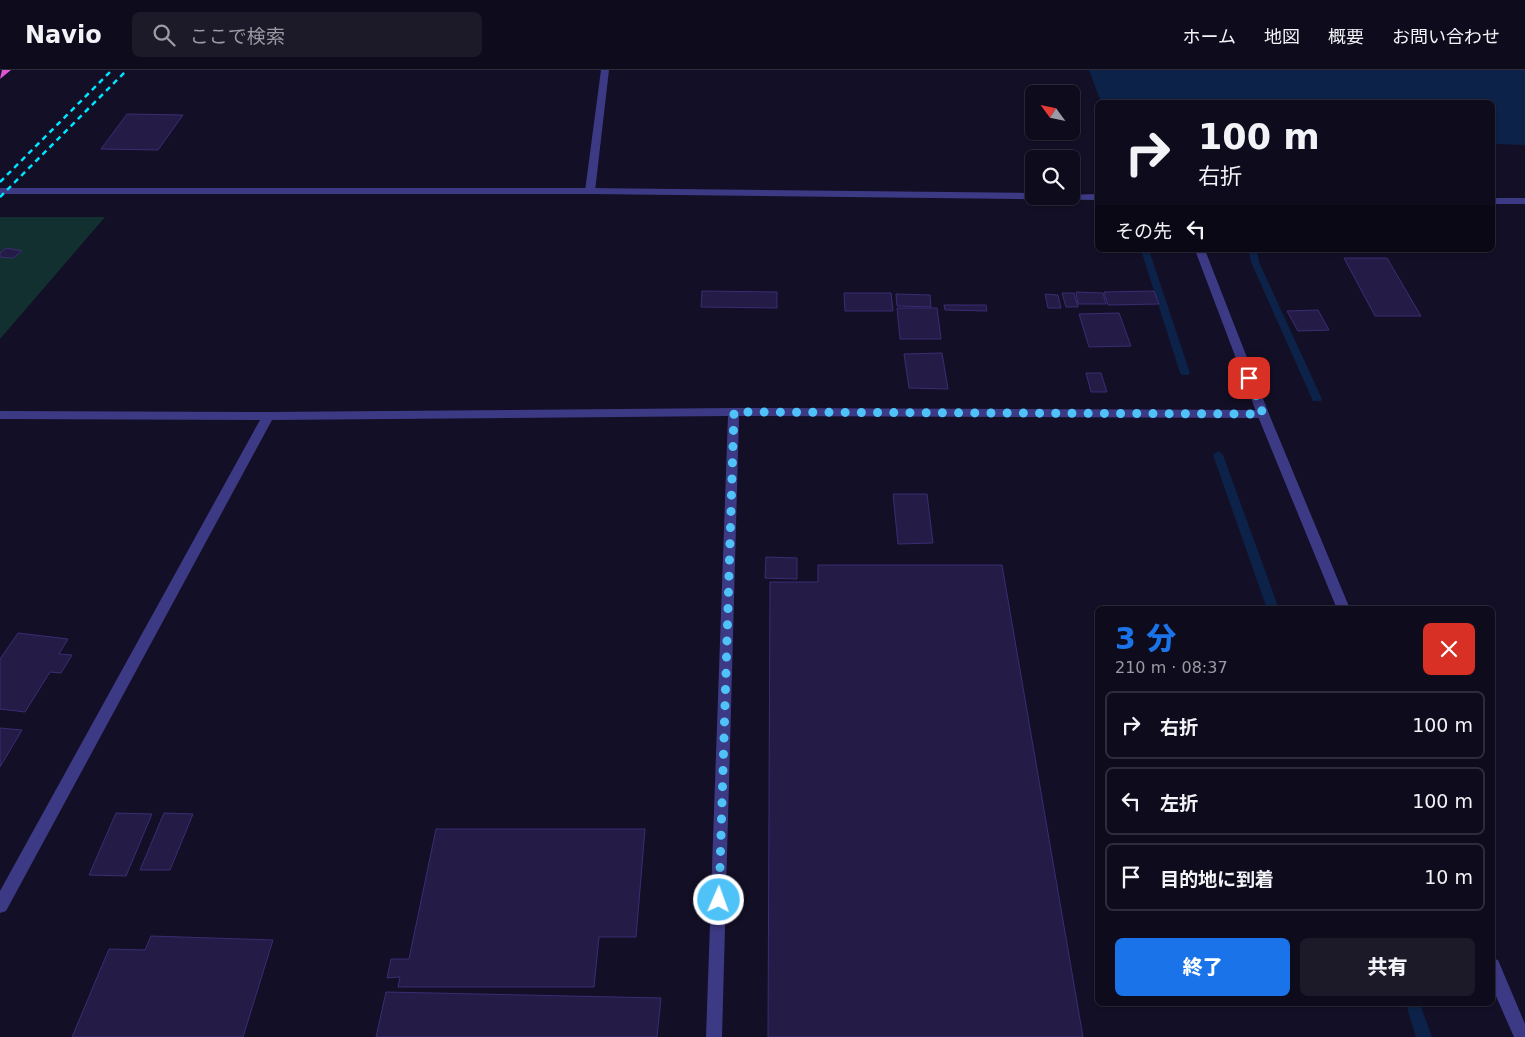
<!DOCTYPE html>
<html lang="ja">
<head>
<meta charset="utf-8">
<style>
	body { margin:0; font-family:"DejaVu Sans","Noto Sans JP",sans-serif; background:#1c1929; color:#f1f3f6; height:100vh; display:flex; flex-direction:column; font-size:19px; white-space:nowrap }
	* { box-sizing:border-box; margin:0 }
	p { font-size:16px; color:#9b9ba3 }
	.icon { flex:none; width:28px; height:28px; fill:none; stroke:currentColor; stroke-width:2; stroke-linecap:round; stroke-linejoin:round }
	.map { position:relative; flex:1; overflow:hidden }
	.details { position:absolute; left:1095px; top:536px; width:400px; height:400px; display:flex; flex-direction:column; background:#0e0b1c; border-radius:8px; box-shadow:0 1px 4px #0004,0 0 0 1px #2e2b3b }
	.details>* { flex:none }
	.guide { position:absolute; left:1095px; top:30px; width:400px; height:152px; border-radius:8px; box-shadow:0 1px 4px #0004,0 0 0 1px #2e2b3b; background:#0e0b1c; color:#f1f3f6; overflow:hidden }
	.needle { width:32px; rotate:303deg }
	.controls { position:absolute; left:1025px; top:15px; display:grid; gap:10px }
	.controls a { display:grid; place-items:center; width:55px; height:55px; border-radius:8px; background:#0e0b1c; box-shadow:0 1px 4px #0004,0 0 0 1px #2e2b3b; font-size:25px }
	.pin { position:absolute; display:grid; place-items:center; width:42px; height:42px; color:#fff; margin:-21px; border-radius:10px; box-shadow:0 2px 8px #0006 }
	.me { position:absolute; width:55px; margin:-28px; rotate:2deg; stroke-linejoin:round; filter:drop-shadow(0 0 4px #0008) }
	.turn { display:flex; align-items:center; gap:18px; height:105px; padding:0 20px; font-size:22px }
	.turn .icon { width:65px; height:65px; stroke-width:2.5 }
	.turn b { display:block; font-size:35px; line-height:42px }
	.then { display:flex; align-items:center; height:48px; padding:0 20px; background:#0003; gap:10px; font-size:19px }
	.round { display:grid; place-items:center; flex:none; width:52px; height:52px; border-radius:8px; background:#1c1929 }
	.head { display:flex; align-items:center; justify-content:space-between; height:85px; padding:0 20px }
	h1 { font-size:30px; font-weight:800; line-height:38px; color:#1a73e8 }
	.primary-button { display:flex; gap:10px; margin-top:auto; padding:10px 20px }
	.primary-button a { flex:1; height:58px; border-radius:8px; background:#1a73e8; color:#fff; font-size:20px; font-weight:800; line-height:58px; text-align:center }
	.primary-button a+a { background:#1c1929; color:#f1f3f6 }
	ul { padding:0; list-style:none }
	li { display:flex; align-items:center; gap:15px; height:68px; margin:0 10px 8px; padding:0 10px; border:2px solid #2e2b3b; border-radius:8px }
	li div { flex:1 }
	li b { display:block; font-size:19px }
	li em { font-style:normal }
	header { display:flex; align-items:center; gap:30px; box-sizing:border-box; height:70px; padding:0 25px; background:#0e0b1c; border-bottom:1px solid #2e2b3b }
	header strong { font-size:24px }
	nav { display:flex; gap:28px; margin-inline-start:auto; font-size:18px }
	.search { width:350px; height:45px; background:#1c1929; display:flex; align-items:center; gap:12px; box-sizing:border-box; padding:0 18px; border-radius:8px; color:#9b9ba3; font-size:19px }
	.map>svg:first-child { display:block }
	.green { fill:#12302f }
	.water { fill:#0c2248 }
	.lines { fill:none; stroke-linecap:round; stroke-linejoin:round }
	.stream { fill:#0c2248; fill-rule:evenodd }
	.building { fill:#241b47; stroke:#3b2d73 }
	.minor { fill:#3d3a85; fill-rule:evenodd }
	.tertiary { fill:#3d3a85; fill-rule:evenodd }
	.trunk { fill:#e055d1; fill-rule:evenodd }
	.rail { stroke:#00e5ff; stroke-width:2.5; stroke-dasharray:5.5 4.5; stroke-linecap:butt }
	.route { stroke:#4fc3f7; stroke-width:9; stroke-dasharray:0 16.2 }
</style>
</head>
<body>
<header>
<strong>Navio</strong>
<div class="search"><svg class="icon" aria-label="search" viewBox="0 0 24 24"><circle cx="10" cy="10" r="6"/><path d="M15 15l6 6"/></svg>ここで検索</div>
<nav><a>ホーム</a><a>地図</a><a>概要</a><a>お問い合わせ</a></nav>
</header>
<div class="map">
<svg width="1525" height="967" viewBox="0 0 1525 967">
	<rect width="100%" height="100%" fill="#130f26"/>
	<path class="green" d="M0,147h105l-105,122z"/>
	<path class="water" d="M1089,0h436v75l-32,-1 -1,-42h-391z"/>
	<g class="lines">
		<g class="stream">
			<path d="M1141,180h8l41,123 -2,2h-6l-2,-2z"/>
			<path d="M1249,180h8l2,12 63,137 -1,2h-8l-1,-2 -61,-137z"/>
			<path d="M1218,381l5,4 56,154h-12l-54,-154z"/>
			<path d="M1406,934h14l12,33h-16z"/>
		</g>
	</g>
	<g class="building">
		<path d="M127,44l56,1 -25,35 -57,-1z"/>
		<path d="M6,178l16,3 -9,7 -13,-1v-4z"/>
		<path d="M1344,188h43l34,58h-46z"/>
		<path d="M702,221l75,1v16l-76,-1z"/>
		<path d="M1154,221l5,13 -51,1 -4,-13z"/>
		<path d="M1076,222l27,1 3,11h-28z"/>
		<path d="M844,223h47l2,18h-48z"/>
		<path d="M1062,223h12l4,14h-12z"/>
		<path d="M896,224l34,1 1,12 -34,-1z"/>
		<path d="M1045,224l13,1 3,13h-13z"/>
		<path d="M944,235h42l1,6 -42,-1z"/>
		<path d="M897,238h40l4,31h-41z"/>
		<path d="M1318,240l11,20 -31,1 -11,-20z"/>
		<path d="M1119,243l12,33 -42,1 -10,-33z"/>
		<path d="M942,283l6,36 -39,-1 -5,-34z"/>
		<path d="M1086,303h15l6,19h-16z"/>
		<path d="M893,424h34l6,49 -35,1z"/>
		<path d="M766,487l31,1v21l-32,-1z"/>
		<path d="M818,495h184l81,472h-315l2,-455h48z"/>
		<path d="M18,563l50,6 -9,15 13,1 -11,18 -11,-1 -25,40 -25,-3v-50z"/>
		<path d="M0,658l22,2 -22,37z"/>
		<path d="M116,743l36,1 -26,62 -37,-1z"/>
		<path d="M164,743l29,1 -23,56h-30z"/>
		<path d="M436,759h209l-9,108h-37l-5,50h-196l2,-10 -13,1 4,-19h18z"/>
		<path d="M151,866l122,4 -30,97h-171l37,-88 36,1z"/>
		<path d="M386,922l275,6 -4,39h-281z"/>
	</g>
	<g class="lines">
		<g class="minor">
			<path d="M601,0h8l-14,121 -5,3 -5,-3z"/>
			<path d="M734,338l529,2 6,4 -6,4 -524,-2 -17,621h-16l22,-621 -456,4 -266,491 -6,2v-22l260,-471 -260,-1v-8l268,1z"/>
		</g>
		<g class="tertiary">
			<path d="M0,118h590l444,5v3l64,-2v6l-508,-6h-590z"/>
			<rect x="1492" y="128" width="33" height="6"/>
			<path d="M1195,180h10l64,164 81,195h-13l-80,-195z"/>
			<path d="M1492,888l6,2 27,64v13h-11l-22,-50z"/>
		</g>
		<path class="trunk" d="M2,0h9l-11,9z"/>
		<g class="rail">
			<path d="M0,112l112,-112"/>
			<path d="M0,127l127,-127"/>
		</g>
	</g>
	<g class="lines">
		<path class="route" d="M719,830l15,-488 529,2 -14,-36"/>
	</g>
</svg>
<div class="controls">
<a><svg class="needle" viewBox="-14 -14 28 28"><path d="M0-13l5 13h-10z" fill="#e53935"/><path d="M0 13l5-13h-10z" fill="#9b9ba3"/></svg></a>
<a><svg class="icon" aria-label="search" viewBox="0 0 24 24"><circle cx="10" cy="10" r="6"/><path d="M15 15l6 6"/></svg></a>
</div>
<div class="pin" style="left:1249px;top:308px;background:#d93025"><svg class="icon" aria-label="arrive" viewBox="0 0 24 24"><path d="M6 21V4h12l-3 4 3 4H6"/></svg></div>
<svg class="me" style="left:719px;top:830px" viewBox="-20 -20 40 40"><circle r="17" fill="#4fc3f7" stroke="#fff" stroke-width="3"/><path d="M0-11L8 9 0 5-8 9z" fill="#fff"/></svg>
<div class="guide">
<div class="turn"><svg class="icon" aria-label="right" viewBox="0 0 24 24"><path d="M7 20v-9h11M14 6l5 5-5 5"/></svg><div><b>100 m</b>右折</div></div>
<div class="then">その先<svg class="icon" aria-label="left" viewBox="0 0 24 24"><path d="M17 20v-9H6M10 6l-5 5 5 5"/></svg></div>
</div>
<section class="details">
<div class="head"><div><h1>3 分</h1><p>210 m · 08:37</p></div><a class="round" style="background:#d93025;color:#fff"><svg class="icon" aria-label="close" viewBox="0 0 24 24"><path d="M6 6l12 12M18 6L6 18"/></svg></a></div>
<ul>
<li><svg class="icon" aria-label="right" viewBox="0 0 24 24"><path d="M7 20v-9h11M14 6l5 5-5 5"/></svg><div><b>右折</b></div><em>100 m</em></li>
<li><svg class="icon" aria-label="left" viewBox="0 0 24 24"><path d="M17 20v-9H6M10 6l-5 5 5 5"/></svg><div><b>左折</b></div><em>100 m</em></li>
<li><svg class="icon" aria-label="arrive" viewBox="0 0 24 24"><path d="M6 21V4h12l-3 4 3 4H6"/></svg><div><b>目的地に到着</b></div><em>10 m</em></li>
</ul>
<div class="primary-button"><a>終了</a><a>共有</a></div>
</section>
</div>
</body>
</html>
